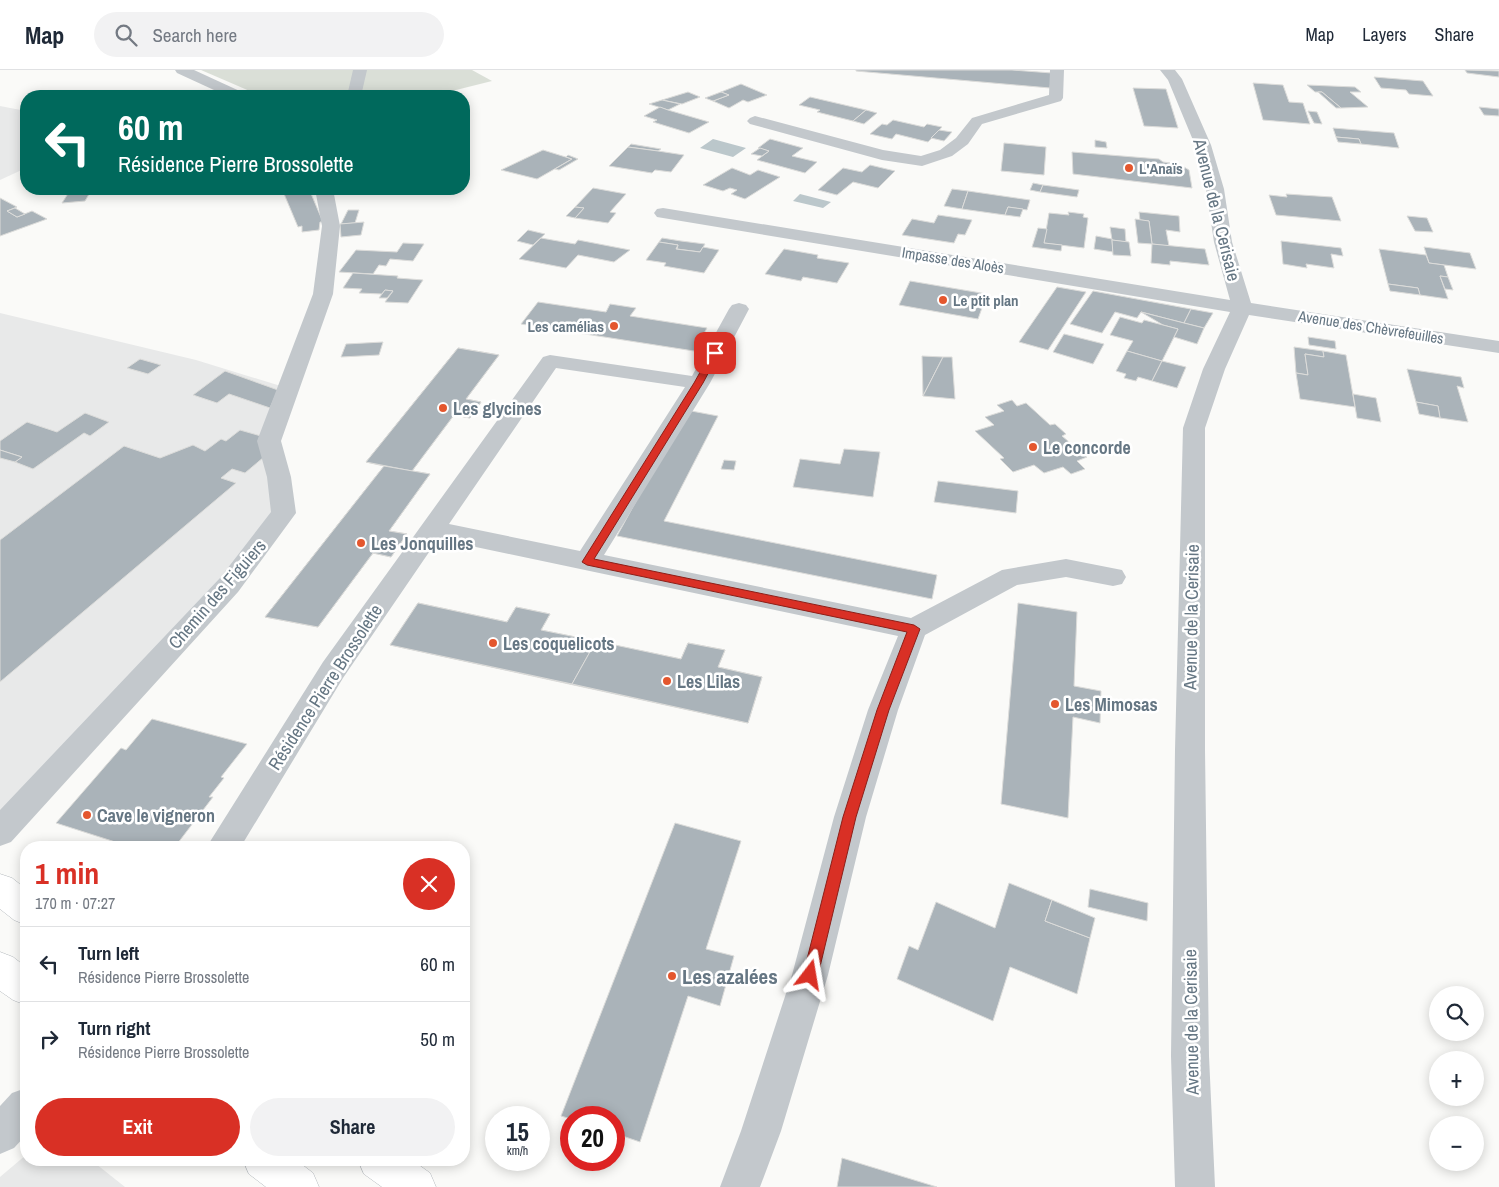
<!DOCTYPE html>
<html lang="en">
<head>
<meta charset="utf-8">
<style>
	body { margin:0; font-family:"Archivo Narrow",sans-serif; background:#f2f2f3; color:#1f2937; height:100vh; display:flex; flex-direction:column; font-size:19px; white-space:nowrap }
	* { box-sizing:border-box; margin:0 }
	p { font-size:16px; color:#747a83 }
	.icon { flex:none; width:28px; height:28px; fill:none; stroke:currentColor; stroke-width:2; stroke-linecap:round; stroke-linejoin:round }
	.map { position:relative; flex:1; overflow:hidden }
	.sheet { position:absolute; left:20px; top:771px; width:450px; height:325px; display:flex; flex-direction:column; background:#fff; border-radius:20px; box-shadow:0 2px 12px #0003 }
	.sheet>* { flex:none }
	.top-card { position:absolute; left:20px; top:20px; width:450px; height:105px; border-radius:20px; box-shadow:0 2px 12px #0003; background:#00695c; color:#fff; overflow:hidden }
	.tools { position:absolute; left:1429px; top:916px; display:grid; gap:10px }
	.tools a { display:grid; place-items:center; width:55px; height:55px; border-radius:50%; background:#fff; box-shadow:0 2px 12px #0003; font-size:25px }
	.speed { position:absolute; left:485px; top:1036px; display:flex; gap:10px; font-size:25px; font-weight:700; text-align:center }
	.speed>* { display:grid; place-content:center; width:65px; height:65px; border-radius:50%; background:#fff; box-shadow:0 2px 12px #0003; line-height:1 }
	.speed small { font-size:12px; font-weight:400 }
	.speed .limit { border:8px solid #d22; background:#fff; color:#111 }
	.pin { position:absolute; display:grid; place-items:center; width:42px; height:42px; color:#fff; margin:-21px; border-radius:10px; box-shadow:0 2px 8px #0006 }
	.me { position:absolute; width:55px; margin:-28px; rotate:14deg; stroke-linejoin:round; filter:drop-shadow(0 0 4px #0008) }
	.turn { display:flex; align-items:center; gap:18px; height:105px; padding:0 15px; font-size:22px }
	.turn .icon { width:65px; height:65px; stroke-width:2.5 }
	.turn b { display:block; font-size:35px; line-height:42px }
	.round { display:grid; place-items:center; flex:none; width:52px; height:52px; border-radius:26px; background:#f2f2f3 }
	.head { display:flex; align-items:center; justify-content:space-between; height:85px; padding:0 15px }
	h1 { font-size:30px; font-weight:800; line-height:38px; color:#d93025 }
	.cta { display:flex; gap:10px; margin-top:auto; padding:10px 15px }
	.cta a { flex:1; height:58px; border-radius:30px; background:#d93025; color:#fff; font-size:20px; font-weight:800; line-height:58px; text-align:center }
	.cta a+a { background:#f2f2f3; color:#1f2937 }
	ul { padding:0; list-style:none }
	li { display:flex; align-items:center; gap:15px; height:75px; padding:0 15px; border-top:1px solid #e0e1e3 }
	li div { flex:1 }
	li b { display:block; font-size:19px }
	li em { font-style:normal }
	header { display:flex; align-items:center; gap:30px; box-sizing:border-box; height:70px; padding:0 25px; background:#fff; border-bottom:1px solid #e0e1e3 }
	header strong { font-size:24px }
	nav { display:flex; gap:28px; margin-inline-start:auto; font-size:18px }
	.search { width:350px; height:45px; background:#f2f2f3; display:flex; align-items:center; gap:12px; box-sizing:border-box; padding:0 18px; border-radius:28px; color:#747a83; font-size:19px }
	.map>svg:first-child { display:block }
	.built { fill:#e8e9e9 }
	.green { fill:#dadfd7 }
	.water { fill:#bbc7cb }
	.building { fill:#aab3b9; stroke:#dcdcda }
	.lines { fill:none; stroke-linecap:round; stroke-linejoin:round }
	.major-casing { stroke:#b5babe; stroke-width:1 }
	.minor { fill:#c3c8cc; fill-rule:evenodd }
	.major { fill:#fff; fill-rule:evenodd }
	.route { fill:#d93025; stroke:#8d1f18 }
	.poi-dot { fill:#e4572e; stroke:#fff; stroke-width:2 }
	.labels { text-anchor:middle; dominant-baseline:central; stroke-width:5; stroke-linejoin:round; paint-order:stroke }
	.far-poi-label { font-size:15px; font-weight:bold; fill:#657683; stroke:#fff; text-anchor:start }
	.far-street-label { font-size:15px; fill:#657683; stroke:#fff }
	.street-label { font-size:18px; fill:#657683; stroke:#fff }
	.poi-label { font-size:18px; font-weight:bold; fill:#657683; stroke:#fff; text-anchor:start }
	.near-poi-label { font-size:21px; font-weight:bold; fill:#657683; stroke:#fff; text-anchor:start }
</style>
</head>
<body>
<header>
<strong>Map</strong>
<div class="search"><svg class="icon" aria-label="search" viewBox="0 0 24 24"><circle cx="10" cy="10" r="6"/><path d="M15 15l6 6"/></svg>Search here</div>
<nav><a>Map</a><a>Layers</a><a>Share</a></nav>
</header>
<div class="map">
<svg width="1499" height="1117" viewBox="0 0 1499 1117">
	<rect width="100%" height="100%" fill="#fafaf8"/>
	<g class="built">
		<path d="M0,36l26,5v57l-26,12z"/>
		<path d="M0,243l196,47 88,27 -7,126 -54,69 -223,237z"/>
		<path d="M26,1085v5h65l34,27h-125v-10z"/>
	</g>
	<path class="green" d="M201,0h271l20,11 -60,15h-171z"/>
	<g class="water">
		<path d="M713,69l33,9 -13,9 -33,-9z"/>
		<path d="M800,124l31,8 -8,6 -30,-7z"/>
	</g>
	<g class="building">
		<path d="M856,0h156l40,3 -2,15 -194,-17z"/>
		<path d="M1465,0l34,1v6l-32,-4z"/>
		<path d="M1374,7l49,4 10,15 -24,-2 -3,-4 -25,-2z"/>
		<path d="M1253,13l30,2 6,17 14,1 7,21 -47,-4z"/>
		<path d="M741,14l26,11 -19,7 -5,-2 -14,8 -16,-7 16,-6 -8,-3z"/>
		<path d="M1307,15l48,2 6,5h-11l18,15 -27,1 -19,-16h-7z"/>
		<path d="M1133,18l33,1 12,39 -34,-2z"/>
		<path d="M688,22l12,5 -18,7 -20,-4z"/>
		<path d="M721,22l8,3 -16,6 -8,-3z"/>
		<path d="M1318,22h4l19,16h-5z"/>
		<path d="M810,27l56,13 -13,11 -36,-9 3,-2 -21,-5z"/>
		<path d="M662,30l18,4 -12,6 -19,-6z"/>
		<path d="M660,37l8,3 41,12 -20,11 -36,-11 4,-2 -13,-4z"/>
		<path d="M1479,37l20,2v7l-15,-1z"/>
		<path d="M866,40l11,3 -13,11 -11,-3z"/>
		<path d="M1308,41l9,1 5,12 -8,-1z"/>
		<path d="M893,50l31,7 3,-3 15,3 -14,15 -32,-8 -4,5 -22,-5 12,-10 5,1z"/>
		<path d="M1333,58l61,5 5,15 -38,-4 -2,-5 -23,-2z"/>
		<path d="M939,60l13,2 -8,9 -13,-3z"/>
		<path d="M1336,67l23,2 2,5 -23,-2z"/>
		<path d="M770,69l33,9 -11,8 25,6 -12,11 -48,-13 12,-9 -11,-3z"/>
		<path d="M1095,70l11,2 1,6 -12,-1z"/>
		<path d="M1004,73l42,4 -2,28 -43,-4z"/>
		<path d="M631,74l30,5 -3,2 -30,-4z"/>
		<path d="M628,77l30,4 26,4 -13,17 -16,-2 -3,3 -43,-7z"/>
		<path d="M760,78l9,3 -7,5 -11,-2z"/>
		<path d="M543,80l29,9 -35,20 -36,-9z"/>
		<path d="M1072,82l87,7 4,3 16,2 10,6 3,18 -119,-14z"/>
		<path d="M568,85l10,4 -19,11 -4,-1 17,-10 -6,-2z"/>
		<path d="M870,95l25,6 -17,17 -25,-6 -16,13 -19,-5 25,-22 19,4z"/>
		<path d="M732,98l18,7 8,-5 22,7 -35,22 -14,-5 6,-4 -7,-2 -7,3 -20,-6z"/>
		<path d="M1033,113l10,2 -3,7 -10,-2z"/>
		<path d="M1043,115l22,3 14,2 -2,7 -37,-5z"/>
		<path d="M593,118l33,6 -16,18 6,1 -8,10 -33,-5 9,-10 -9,-1z"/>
		<path d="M71,119h21l-7,12 -23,2z"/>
		<path d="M282,119h27l14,33h-3l-1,8 -17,2v-6l-4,1z"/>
		<path d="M952,119l16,2 -6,18 -18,-3z"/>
		<path d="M968,121l62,9 -3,10 -19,-3 -3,8 -43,-6z"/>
		<path d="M1286,124l46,3 9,24 -65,-6 -7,-20 18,2z"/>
		<path d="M0,128l17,9 -10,4 10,6 15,-6 15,8 -47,17z"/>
		<path d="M575,137l9,1 -9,10 -9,-2z"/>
		<path d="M1008,137l15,2 -3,8 -15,-2z"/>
		<path d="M15,138l10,6 -8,3 -10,-6z"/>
		<path d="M348,140h11l-4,13 -14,1z"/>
		<path d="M1068,142l16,2 -1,3 5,1 -4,30 -40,-5 5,-30 20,2z"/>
		<path d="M1139,142l40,4 1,16 -14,-2 3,16 -17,-2 -3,-23 -9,-1z"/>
		<path d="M938,145l34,5 -7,15 -7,-1 -4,9 -52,-8 10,-16 22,4z"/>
		<path d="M1407,146l20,2 6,14 -18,-1z"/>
		<path d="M1135,149l14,2 3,23 -14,-1z"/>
		<path d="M364,152l-3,13 -20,2 -1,-13z"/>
		<path d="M1110,157l15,2 1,13 -14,-2z"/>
		<path d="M1038,158l9,1 -3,14 18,2 -1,6 -29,-4z"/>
		<path d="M528,160l17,4 -12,11 -16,-4z"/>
		<path d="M1096,166l16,3 1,13 -19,-3z"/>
		<path d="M541,168l34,6 3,-4 52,10 -16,12 -36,-7 -12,13 -47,-9z"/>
		<path d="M662,168l19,3 24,3 -5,8 -23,-3 1,-4 -19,-3z"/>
		<path d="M1112,170l17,2 2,14 -18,-1z"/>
		<path d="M1281,171l60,7 2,8 -12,-2 3,14 -28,-4 1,4 -24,-4z"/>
		<path d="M659,172l19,3 -2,4 24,3 3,-5 16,3 -15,23 -40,-7 2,-3 -20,-3z"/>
		<path d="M403,173l21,1 -11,17 -23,-2 -4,7 -7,-1 -6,9 -34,-2 17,-22 41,2z"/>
		<path d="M1152,174l53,5 4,16 -39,-4v4l-19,-2z"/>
		<path d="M1424,177l46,6 6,16 -47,-6z"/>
		<path d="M784,179l34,6 -1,3 32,5 -12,20 -34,-6 -2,4 -36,-7z"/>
		<path d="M1379,179l47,6 3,8 15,2 4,12 -8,-1 8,23 -28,-4 -2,-7 -30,-4z"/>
		<path d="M353,203l45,3 -1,2 26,2 -15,23 -23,-1 8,-11 -8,-1 -3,4 -23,-1 3,-4 -19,-1z"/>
		<path d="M1440,206l8,1 5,13 -8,-1z"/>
		<path d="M910,211l77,13 -9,25 -79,-14z"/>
		<path d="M1388,214l30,4 2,7 -30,-4z"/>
		<path d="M1057,217l29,5 -38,58 -29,-8z"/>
		<path d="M385,220l8,1 -6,7h-8z"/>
		<path d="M1093,221l98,18 -7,14 -43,-11 -4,6 -22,-6 -13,21 -32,-9z"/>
		<path d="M538,232l68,10 4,-8 26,4 -6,8 77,12 -13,23 -173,-27z"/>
		<path d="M1191,239l22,4 -9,15 -20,-5z"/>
		<path d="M1141,242l43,11 20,5 -7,16 -23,-7 4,-8 -15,-4z"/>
		<path d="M1120,247l22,6 2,-3 34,9 -16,32 -35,-10 6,-10 -23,-6z"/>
		<path d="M1064,264l40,10 -11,20 -40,-12z"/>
		<path d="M1308,267l27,4 1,8 -27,-4z"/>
		<path d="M383,272l-4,13 -38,2 5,-13z"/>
		<path d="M1294,277l29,4 1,6 -19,-3 3,21 -12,-2z"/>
		<path d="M458,278l41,7 -33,44 15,3 -11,16 -16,-3 -42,56 18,3 -41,57 18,3 -16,23 -18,-4 -55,74 -53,-10 119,-151 -18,-4z"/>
		<path d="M458,278l41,7 -33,44 15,3 -11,16 -16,-3 -42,56 -46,-9z"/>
		<path d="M1127,281l35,10 -10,20 -14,-4 -2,4 -12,-3 2,-4 -10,-3z"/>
		<path d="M1323,281l23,4 9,52 -55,-8 -4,-26 12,2 -3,-21 19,3z"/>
		<path d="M922,286l21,1 -20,39z"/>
		<path d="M943,287h9l3,42 -32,-3z"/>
		<path d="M140,289l21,6 -13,9 -21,-6z"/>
		<path d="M1162,291l24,6 -9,21 -25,-7z"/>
		<path d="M1407,299l54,8 3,11 -7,-2 11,36 -28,-4 -2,-12 -22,-4z"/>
		<path d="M225,301l53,19 -8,18 -41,-14 -12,9 -24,-8z"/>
		<path d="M1353,324l23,4 5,24 -24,-4z"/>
		<path d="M1012,330l5,6 9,-3 24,22 5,-1 11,10 -4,2 25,21 -10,4 8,8 -14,5 -8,-7 -19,6 -10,-8 -21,7 -13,-13 4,-1 -29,-27 19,-6 -9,-8 19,-6 -7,-6z"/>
		<path d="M1416,332l22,4 2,12 -21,-4z"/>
		<path d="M686,340l32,6 -54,105 273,54 -5,24 -315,-63z"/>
		<path d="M85,343l24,9 -19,14 -6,-3 -51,36 -18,-7 7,-5 -22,-7v-9l27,-19 30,10z"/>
		<path d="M240,360l21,6 3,21 -19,16 -13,-4 -11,9 15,5 -236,199v-142l124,-94 36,12 33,-13 12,6 16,-12 5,2z"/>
		<path d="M844,379l36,3 -7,45 -80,-10 7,-28 40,5z"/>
		<path d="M0,380l22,7 -7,5 -15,-4z"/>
		<path d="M724,390l12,1 -2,9 -13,-1z"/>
		<path d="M384,396l46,8 -41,57 18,3 -16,23 -18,-4 -55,74 -53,-10z"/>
		<path d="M938,411l80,10 -2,22 -82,-11z"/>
		<path d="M418,533l89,19 9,-15 34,7 -9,16 140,29 7,-16 37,7 -7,17 44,10 -14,46 -358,-78z"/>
		<path d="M418,533l89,19 9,-15 34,7 -9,16 55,11 -24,43 -182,-39z"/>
		<path d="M1018,533l59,9 -3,74 27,5 -1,32 -27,-6 -5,101 -67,-14z"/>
		<path d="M596,571l85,18 7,-16 37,7 -7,17 44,10 -14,46 -176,-39z"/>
		<path d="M152,649l95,25 -26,33 3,1 -15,19h4l-39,51h-40l-78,-25 65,-75 5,2z"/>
		<path d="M675,753l66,18 -35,108 28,7 -14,50 -32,-10 -48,146 -26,-9v-15h-43v1l-10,-3z"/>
		<path d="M1009,813l43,17 -7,21 45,17 -13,56 -67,-27 -17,54 -96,-42 12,-33 9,4 18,-48 59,26z"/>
		<path d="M1090,819l58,14 -1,18 -59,-14z"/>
		<path d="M1052,830l43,18 -5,20 -45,-17z"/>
		<path d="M842,1088l95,29h-100z"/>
	</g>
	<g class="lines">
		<g class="major-casing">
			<g id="major">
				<path d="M0,804l12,4 14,11v36l-12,-5 -14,-11z"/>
				<path d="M0,882l13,5 13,10v38l-13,-5 -13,-9z"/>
				<path d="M243,1090h53l17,13 6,14h-53l-17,-13z"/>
				<path d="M358,1090h54l18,13 6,14h-54l-18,-13z"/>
			</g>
		</g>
		<g class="minor">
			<path d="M175,0h19l50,23 2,3h-19l-50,-23z"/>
			<path d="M353,0h14l-6,26h-14z"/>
			<path d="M1050,0h14l-1,28 -2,3 -79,23 -14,20 -16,12 -30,10 -40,-6 -132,-36 -3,-3 3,-3 5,-2 128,34 38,6 19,-6 16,-12 16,-20 77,-23z"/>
			<path d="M1160,0h15l7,9 29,66 13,44 8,53 19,61 248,38v12l-250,-38 -24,54 -20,59v322l4,306 6,131h-40l-4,-131 4,-306 8,-322 20,-59 27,-57 -567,-94 -6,-1 -3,-4 3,-4 6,-1 567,92 -16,-58 -8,-53 -11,-44 -27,-65z"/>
			<path d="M315,119h18l7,37 -7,68 -52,147 10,36 5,36 -58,79 -227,250 -11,4v-36l220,-232 51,-66 -4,-35 -10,-36 56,-147 9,-68z"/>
			<path d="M739,233l7,2 3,4 -39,74 -106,172 307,63 91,-48 64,-11 56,11 4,7 -4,7 -9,2 -47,-9 -49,8 -92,50 -27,75 -32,107 -38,158 -47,156 -21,56h-40l21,-56 51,-156 42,-158 34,-107 30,-74 -460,-97 -95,139 -103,170h-34l117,-186 220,-305 7,-2 142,21 37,-67 3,-4zM556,298l129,19 -105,164 -131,-27z"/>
			<path d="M26,1018v47l-12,13 -14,6v-48l12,-13z"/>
		</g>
		<use href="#major" class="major"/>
	</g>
	<path class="route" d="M712,281l7,2 -16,30 -109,176 320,66 6,4 -31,81 -33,107 -38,158 -2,5 -6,2 -5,-2 -2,-5 40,-158 34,-107 30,-78 -320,-67 -5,-3 112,-179z"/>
	<g class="poi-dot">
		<circle cx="1129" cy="98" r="5"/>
		<circle cx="943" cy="230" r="5"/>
		<circle cx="614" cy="256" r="5"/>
		<circle cx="443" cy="338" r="5"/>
		<circle cx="1033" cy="377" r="5"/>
		<circle cx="361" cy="473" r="5"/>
		<circle cx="493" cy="573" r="5"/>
		<circle cx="667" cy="611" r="5"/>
		<circle cx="1055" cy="634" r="5"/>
		<circle cx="87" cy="745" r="5"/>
		<circle cx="672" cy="906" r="5"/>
	</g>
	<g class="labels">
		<g class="far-poi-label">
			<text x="1139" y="98">L'Anaïs</text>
			<text x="953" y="230">Le ptit plan</text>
			<text x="604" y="256" text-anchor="end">Les camélias</text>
		</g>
		<g class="far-street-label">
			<text transform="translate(953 190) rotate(9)">Impasse des Aloès</text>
			<text transform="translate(1371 257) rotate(9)">Avenue des Chèvrefeuilles</text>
		</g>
		<g class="street-label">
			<text transform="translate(1217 140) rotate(76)">Avenue de la Cerisaie</text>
			<text transform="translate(217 524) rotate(-49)">Chemin des Figuiers</text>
			<text transform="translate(1191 547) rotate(-89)">Avenue de la Cerisaie</text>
			<text transform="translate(325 617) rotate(-57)">Résidence Pierre Brossolette</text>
			<text transform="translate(1191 952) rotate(-91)">Avenue de la Cerisaie</text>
		</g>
		<g class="poi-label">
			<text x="453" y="338">Les glycines</text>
			<text x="1043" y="377">Le concorde</text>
			<text x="371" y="473">Les Jonquilles</text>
			<text x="503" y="573">Les coquelicots</text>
			<text x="677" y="611">Les Lilas</text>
			<text x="1065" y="634">Les Mimosas</text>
			<text x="97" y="745">Cave le vigneron</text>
		</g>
		<g class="near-poi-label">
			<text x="682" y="906">Les azalées</text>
		</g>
	</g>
</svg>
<div class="tools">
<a><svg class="icon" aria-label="search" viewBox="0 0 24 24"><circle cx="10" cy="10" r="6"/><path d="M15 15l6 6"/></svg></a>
<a>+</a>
<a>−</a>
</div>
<div class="speed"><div>15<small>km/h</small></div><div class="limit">20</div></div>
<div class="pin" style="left:715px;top:283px;background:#d93025"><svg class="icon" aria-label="arrive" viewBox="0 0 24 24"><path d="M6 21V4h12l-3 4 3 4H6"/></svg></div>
<svg class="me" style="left:810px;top:905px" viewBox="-20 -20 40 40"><path d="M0-17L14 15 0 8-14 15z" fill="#d93025" stroke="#fff" stroke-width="4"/></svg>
<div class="top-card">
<div class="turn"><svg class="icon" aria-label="left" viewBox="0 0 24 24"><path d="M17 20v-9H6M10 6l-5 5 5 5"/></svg><div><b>60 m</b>Résidence Pierre Brossolette</div></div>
</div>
<section class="sheet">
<div class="head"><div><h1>1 min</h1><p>170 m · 07:27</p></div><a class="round" style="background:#d93025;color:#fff"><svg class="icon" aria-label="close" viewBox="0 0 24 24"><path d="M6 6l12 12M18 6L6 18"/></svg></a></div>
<ul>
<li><svg class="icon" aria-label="left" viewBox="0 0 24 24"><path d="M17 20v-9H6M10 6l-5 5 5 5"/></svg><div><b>Turn left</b><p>Résidence Pierre Brossolette</p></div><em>60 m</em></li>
<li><svg class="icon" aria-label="right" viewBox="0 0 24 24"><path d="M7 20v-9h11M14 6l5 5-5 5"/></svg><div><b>Turn right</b><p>Résidence Pierre Brossolette</p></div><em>50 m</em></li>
</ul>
<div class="cta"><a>Exit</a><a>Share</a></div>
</section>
</div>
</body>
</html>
